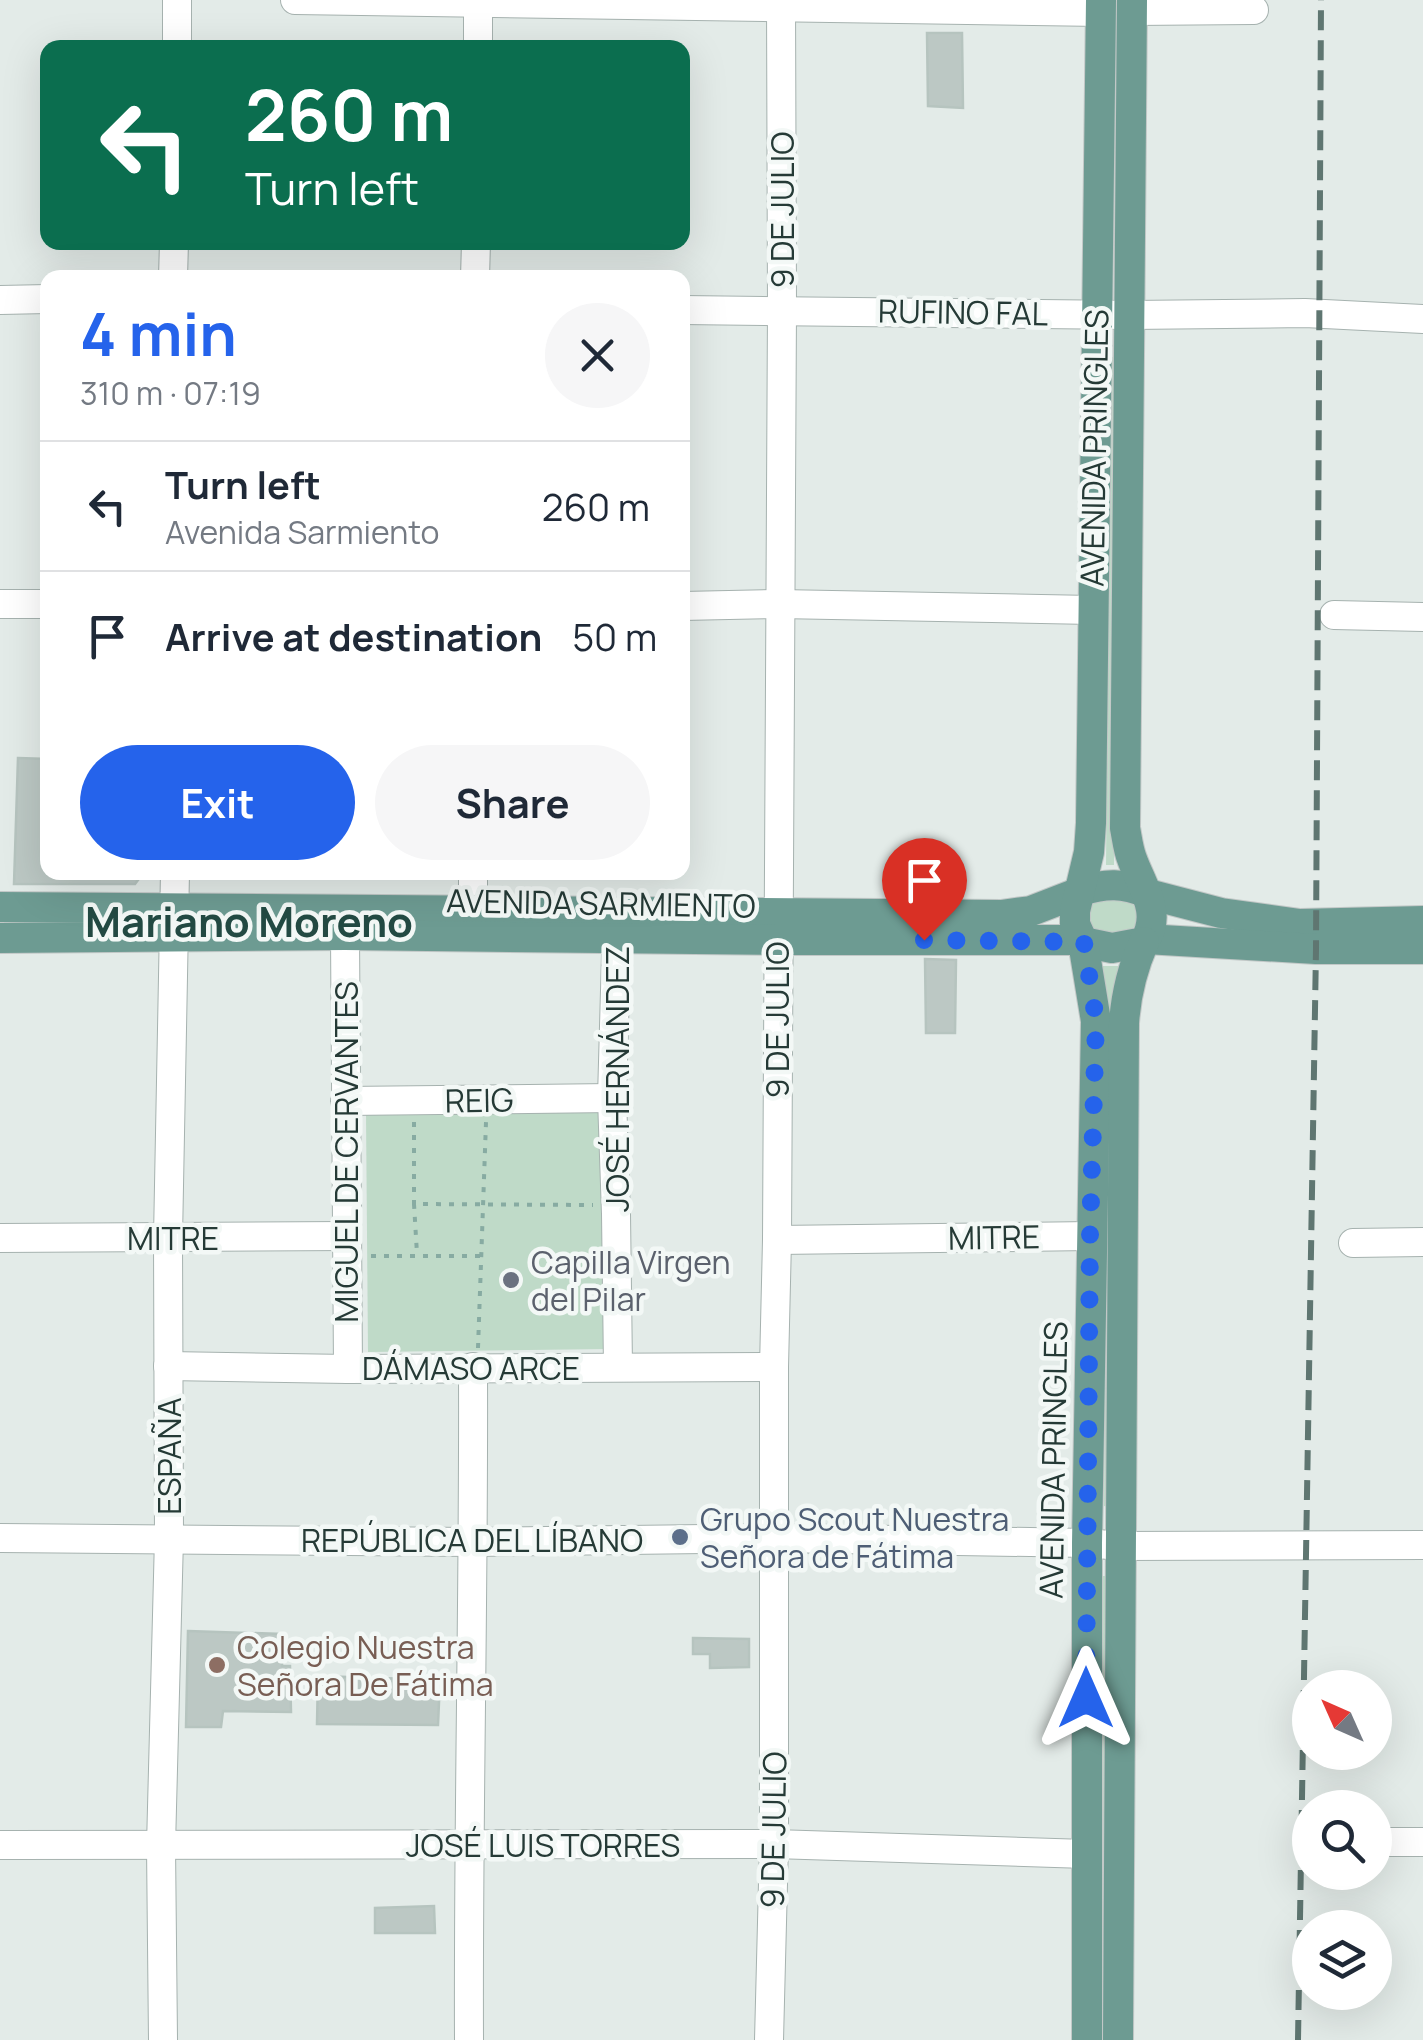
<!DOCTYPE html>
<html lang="en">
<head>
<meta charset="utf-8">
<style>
	body { margin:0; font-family:Manrope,sans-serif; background:#f6f6f7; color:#1f2937; height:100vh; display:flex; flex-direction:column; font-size:38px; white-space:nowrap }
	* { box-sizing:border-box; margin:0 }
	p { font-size:32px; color:#747a83 }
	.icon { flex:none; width:55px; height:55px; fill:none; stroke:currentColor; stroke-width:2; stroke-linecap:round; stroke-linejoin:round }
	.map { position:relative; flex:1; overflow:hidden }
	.drawer { position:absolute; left:40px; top:270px; width:650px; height:610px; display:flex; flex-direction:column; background:#fff; border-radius:20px; box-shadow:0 10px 40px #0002 }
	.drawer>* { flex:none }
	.guide { position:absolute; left:40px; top:40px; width:650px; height:210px; border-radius:20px; box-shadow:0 10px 40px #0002; background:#0b6e4f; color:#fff; overflow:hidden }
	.needle { width:65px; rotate:315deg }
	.tools { position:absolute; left:1292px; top:1670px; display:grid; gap:20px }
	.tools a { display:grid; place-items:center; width:100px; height:100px; border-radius:50%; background:#fff; box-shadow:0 10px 40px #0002; font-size:50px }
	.pin { position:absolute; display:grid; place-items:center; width:85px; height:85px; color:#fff; margin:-102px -42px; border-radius:50% 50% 50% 0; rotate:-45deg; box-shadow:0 0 10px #0007 }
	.pin .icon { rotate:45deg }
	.me { position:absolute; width:110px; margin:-55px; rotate:0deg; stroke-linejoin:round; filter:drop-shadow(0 0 8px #0008) }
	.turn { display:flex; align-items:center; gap:35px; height:210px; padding:0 40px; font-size:45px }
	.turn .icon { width:130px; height:130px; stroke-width:2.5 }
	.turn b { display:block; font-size:70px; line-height:85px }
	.round { display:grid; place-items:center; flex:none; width:105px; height:105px; border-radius:52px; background:#f6f6f7 }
	.overview { display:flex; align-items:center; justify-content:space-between; height:170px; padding:0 40px }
	h1 { font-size:60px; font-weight:700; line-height:75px; color:#2563eb }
	.primary-button { display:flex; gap:20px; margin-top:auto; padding:20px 40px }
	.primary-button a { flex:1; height:115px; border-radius:60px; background:#2563eb; color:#fff; font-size:40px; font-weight:700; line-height:115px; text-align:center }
	.primary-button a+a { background:#f6f6f7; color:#1f2937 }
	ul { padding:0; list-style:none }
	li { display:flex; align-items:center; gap:30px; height:130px; padding:0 40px; border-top:2px solid #e0e1e3 }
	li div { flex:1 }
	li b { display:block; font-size:38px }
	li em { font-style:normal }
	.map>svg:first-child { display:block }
	.green { fill:#bfdac8 }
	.building { fill:#bcc8c4; stroke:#b6c4bf; stroke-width:2.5 }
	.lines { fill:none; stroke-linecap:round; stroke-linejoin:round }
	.minor-casing { stroke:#a6b2af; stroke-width:30 }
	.major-casing { stroke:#c2c8c7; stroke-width:32 }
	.path { stroke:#87aba2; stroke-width:4; stroke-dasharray:5 8; stroke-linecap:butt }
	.minor { stroke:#fff; stroke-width:28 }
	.major { stroke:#6d9b92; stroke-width:30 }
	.rail { stroke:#5f7671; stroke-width:6; stroke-dasharray:20 10; stroke-linecap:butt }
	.route { stroke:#2563eb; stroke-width:18; stroke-dasharray:0 32.4 }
	.worship-dot { fill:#6b7280; stroke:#f3f8f6; stroke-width:4 }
	.service-dot { fill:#5c6f8a; stroke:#f3f8f6; stroke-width:4 }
	.education-dot { fill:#8d6e63; stroke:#f3f8f6; stroke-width:4 }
	.labels { text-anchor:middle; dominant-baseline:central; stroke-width:9; stroke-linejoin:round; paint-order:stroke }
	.street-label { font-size:32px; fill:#253a36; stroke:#f3f8f6 }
	.worship-label { font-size:32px; fill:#5b616d; stroke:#f3f8f6; text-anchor:start }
	.service-label { font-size:32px; fill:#4e5e75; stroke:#f3f8f6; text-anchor:start }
	.education-label { font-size:32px; fill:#785e54; stroke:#f3f8f6; text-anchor:start }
	.district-label { font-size:42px; font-weight:bold; fill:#234a43; stroke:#f3f8f6 }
</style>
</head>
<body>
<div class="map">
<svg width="1423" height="2040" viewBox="0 0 1423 2040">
	<rect width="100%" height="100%" fill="#e3ebe8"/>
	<g class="green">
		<path d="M1111,357h8l-5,508h-8z"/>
		<path d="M1120,898l18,9 -1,18c-18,15 -29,8 -50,3v-21l7,-6z"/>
		<path d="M1094,966h30l-15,541 -5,-1 5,-498z"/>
		<path d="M607,1111l2,238 -241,3 -2,-238z"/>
		<path d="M1098,1576h8l2,464h-8z"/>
	</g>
	<g class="building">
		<path d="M927,33h35l1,75 -35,-2z"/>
		<path d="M18,758l30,1v113h96l-9,12h-121z"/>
		<path d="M925,959l31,1 -1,73h-29z"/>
		<path d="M188,1631l95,3 -1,32h8l1,46 -68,-1 -2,16h-35z"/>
		<path d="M693,1638l56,1v28l-39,1v-14h-17z"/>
		<path d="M318,1676l122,4 -2,45 -121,-1z"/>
		<path d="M434,1906l1,27h-60v-25z"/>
	</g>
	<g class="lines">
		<g class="minor-casing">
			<g id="minor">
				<path d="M295,0l806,12"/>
				<path d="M1132,11l122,-1"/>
				<path d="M177,48v-48"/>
				<path d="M478,48v-48"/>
				<path d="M173,278l1,-36"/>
				<path d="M475,278l1,-36"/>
				<path d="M0,300l48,-1"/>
				<path d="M682,310l448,5 175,-2 118,6"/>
				<path d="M0,604h48"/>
				<path d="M682,606l97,-2 313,6"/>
				<path d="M1334,615l89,2"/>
				<path d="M473,872v40l3,19"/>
				<path d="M617,919l-5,179 4,116 2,153"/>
				<path d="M345,935l3,434"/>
				<path d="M345,1101l267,-3"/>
				<path d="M0,1238l347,-2"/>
				<path d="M777,1240l314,-4"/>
				<path d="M1353,1243l70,-1"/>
				<path d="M168,1366l180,3 426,-2"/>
				<path d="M0,1538l474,4 300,-4 313,5 33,3 303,-1"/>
				<path d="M1375,1842h48"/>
				<path d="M0,1845l774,-1 312,10"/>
				<path d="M163,2040l-2,-194 8,-308 -1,-300 7,-366"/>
				<path d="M469,2040c-1,-224 5,-449 4,-673"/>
				<path d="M769,2040l5,-196v-477l3,-127 5,-931 -1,-309"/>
			</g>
		</g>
		<g class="major-casing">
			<g id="major">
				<path d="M1081,891c25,-8 42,-8 66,2"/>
				<path d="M1148,894l73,19 79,11 123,-3"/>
				<path d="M0,907l1001,8 30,-4 49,-19"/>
				<path d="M0,938l345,-3 433,5h304"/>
				<path d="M1146,939l170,10h107"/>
				<path d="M1083,942l29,6 32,-6c19,-29 -2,-55 -12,-83 -4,-10 -5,-21 -7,-31l7,-828"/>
				<path d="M1087,2040v-497l9,-522 -13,-79 -8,-18v-13l14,-59 2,-29 10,-823"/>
				<path d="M1118,2040l6,-1017c2,-29 8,-54 20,-81"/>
			</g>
		</g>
		<g class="path">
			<path d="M414,1122v82l179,1"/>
			<path d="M414,1204l3,50"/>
			<path d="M371,1256h110"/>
			<path d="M478,1348l8,-226"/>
		</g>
		<use href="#minor" class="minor"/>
		<use href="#major" class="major"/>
		<path class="rail" d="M1298,2040l18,-1091 5,-949"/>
	</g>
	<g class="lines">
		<path class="route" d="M924,940l160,2 12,78 -6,216 -4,462"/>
	</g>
	<circle class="worship-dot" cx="511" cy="1280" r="10"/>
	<circle class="service-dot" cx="680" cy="1537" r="10"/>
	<circle class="education-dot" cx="217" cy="1665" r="10"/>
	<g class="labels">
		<g class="street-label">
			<text transform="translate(782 210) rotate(-90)">9 DE JULIO</text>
			<text transform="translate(963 312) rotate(1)">RUFINO FAL</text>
			<text transform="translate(1094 448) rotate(-89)">AVENIDA PRINGLES</text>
			<text transform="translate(601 903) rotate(1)">AVENIDA SARMIENTO</text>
			<text transform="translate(777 1020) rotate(-90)">9 DE JULIO</text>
			<text transform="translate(617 1079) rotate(-90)">JOSÉ HERNÁNDEZ</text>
			<text transform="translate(479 1100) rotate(-1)">REIG</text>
			<text transform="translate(346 1152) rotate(-90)">MIGUEL DE CERVANTES</text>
			<text transform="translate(994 1237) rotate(-1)">MITRE</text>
			<text x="173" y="1238">MITRE</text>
			<text x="471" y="1368">DÁMASO ARCE</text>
			<text transform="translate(169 1456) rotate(-90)">ESPAÑA</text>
			<text transform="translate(1053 1460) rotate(-89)">AVENIDA PRINGLES</text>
			<text x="472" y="1540">REPÚBLICA DEL LÍBANO</text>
			<text transform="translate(773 1830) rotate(-89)">9 DE JULIO</text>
			<text x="543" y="1845">JOSÉ LUIS TORRES</text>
		</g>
		<g class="worship-label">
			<text x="531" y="1262">Capilla Virgen<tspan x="531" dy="37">del Pilar</tspan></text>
		</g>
		<g class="service-label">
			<text x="700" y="1519">Grupo Scout Nuestra<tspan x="700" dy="37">Señora de Fátima</tspan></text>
		</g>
		<g class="education-label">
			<text x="237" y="1647">Colegio Nuestra<tspan x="237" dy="37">Señora De Fátima</tspan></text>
		</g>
		<g class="district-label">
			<text x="249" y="921">Mariano Moreno</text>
		</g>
	</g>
</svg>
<div class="tools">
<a><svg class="needle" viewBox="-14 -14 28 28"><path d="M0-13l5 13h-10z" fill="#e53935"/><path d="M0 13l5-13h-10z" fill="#747a83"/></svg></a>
<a><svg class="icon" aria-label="search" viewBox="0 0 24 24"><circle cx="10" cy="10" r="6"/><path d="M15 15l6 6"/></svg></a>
<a><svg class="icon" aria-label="layers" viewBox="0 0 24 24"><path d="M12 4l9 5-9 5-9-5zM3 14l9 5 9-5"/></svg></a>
</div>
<div class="pin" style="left:924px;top:940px;background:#d93025"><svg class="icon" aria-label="arrive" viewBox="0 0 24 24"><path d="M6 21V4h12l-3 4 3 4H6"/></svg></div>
<svg class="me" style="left:1086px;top:1698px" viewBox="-20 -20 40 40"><path d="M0-17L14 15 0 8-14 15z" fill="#2563eb" stroke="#fff" stroke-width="4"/></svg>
<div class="guide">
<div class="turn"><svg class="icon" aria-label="left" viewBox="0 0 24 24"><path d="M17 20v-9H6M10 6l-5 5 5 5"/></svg><div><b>260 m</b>Turn left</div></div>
</div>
<section class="drawer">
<div class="overview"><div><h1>4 min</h1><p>310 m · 07:19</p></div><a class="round"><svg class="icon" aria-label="close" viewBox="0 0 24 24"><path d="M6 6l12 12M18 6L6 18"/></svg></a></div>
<ul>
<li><svg class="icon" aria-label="left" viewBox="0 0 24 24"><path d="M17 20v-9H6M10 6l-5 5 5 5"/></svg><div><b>Turn left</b><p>Avenida Sarmiento</p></div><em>260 m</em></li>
<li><svg class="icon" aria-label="arrive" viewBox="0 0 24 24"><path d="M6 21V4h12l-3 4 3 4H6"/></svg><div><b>Arrive at destination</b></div><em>50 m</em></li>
</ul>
<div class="primary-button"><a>Exit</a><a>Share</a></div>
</section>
</div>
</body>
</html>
